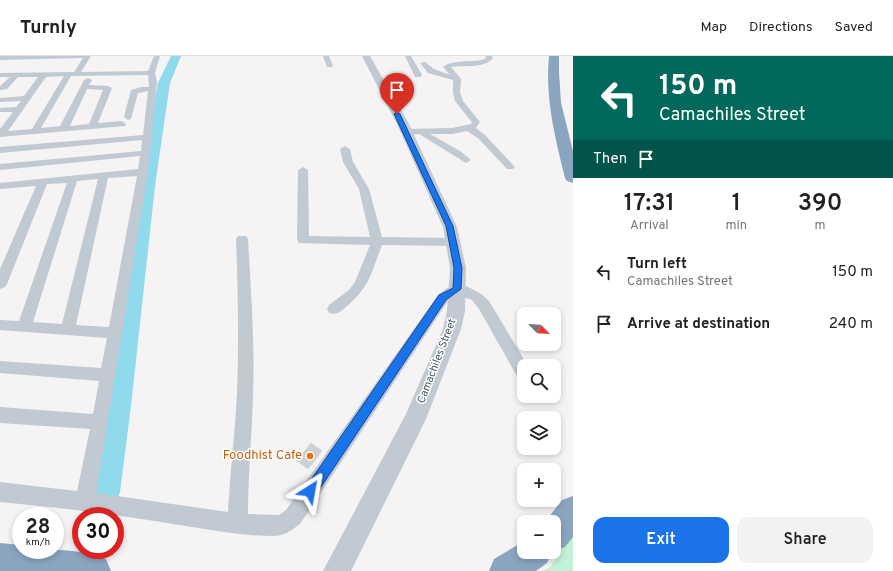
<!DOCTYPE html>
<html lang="en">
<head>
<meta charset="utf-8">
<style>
	body { margin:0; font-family:Overpass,sans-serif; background:#f2f2f2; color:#222; height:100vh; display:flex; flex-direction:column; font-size:15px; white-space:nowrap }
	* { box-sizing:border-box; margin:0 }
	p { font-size:13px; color:#767676 }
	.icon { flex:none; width:22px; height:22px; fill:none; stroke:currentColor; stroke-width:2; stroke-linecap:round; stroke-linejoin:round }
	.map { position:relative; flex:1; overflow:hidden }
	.details { display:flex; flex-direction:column; background:#fff; width:320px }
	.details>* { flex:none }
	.hud { background:#00695c; color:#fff; overflow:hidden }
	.needle { width:26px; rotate:114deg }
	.buttons { position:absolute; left:517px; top:251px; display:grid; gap:8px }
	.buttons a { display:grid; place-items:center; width:44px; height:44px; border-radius:8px; background:#fff; box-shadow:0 2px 6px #0003; font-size:20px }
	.speed { position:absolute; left:12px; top:451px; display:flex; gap:8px; font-size:20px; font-weight:700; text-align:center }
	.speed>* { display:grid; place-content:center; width:52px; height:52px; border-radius:50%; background:#fff; box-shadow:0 2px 6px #0003; line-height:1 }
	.speed small { font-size:10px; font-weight:400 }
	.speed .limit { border:6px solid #d22; background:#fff; color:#111 }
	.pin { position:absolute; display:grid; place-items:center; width:34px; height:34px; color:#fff; margin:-41px -17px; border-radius:50% 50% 50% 0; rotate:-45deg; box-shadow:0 0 4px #0007 }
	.pin .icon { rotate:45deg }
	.me { position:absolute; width:44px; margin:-22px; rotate:34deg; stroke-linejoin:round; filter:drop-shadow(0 0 3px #0008) }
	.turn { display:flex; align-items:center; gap:14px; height:84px; padding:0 20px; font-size:18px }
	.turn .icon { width:52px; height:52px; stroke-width:2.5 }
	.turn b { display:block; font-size:28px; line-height:34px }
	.then { display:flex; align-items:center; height:38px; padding:0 20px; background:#0003; gap:8px; font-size:15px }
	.eta { display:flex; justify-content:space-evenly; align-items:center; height:68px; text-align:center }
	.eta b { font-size:24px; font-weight:600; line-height:28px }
	.button { display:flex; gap:8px; margin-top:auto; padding:8px 20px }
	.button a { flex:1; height:46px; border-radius:12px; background:#1a73e8; color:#fff; font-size:16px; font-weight:600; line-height:46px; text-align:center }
	.button a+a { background:#f2f2f2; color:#222 }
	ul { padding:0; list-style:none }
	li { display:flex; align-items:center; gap:12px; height:52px; padding:0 20px }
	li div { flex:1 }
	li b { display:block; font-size:15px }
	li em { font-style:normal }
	header { display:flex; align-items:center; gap:24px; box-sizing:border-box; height:56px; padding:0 20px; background:#fff; border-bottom:1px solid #e0e0e0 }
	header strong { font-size:19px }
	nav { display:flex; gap:22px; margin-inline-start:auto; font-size:14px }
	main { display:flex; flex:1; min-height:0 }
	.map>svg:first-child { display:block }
	.green { fill:#c3f1d5 }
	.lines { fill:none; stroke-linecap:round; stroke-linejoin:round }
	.river { fill:#90daee; fill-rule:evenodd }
	.building { fill:#cdcfd5; stroke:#d7d9de }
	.minor { fill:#c1cad2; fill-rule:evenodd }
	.tertiary { fill:#c1cad2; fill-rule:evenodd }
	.motorway { fill:#8ba5c1; fill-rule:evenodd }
	.route { fill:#1a73e8; stroke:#114b97 }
	.food-dot { fill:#e8710a; stroke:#fff; stroke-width:1.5 }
	.labels { text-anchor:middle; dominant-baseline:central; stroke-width:3; stroke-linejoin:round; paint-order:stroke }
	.street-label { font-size:11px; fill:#4a5661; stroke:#fff }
	.near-food-label { font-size:13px; fill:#c56008; stroke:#fff; text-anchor:end }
</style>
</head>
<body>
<header>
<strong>Turnly</strong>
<nav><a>Map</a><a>Directions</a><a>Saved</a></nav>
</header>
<main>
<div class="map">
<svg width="573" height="515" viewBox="0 0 573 515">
	<rect width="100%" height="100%" fill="#f5f3f3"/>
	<path class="green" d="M573,478v37h-31l8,-4z"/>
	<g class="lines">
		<path class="river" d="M171,0h10l-11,27 -15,103 -24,220 -11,86 -4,10 -10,4 -10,-4 -4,-10 15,-86 32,-220 19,-103z"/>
	</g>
	<path class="building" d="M311,387l11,8 -14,18 -11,-8z"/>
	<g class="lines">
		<g class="minor">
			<path d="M0,0h91l-10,16 67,-1 6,-15h6l-5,17 2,9 -9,90 -52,321 132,19c2,-40 7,-79 9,-118 2,-52 1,-103 -1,-155l2,-3h8l2,3c3,52 7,104 5,156 -1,40 -5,79 -5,119l31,1 7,-5 152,-215c5,-4 11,-9 17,-10 10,-2 28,9 34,16l39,65h-4v14l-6,-2 -39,-69 -7,-9 -14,-5 -10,6 -148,223c-9,7 -16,12 -27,12 -35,0 -72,-8 -106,-13 -56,-9 -111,-16 -167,-21v-20l77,9 13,-62 -90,-6v-16l93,7 6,-33 -99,-8v-12l101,7 6,-30 -107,-8v-10l19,1 48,-138 -20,1 -40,100 -2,3 -5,2v-20l36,-83 -36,3v-6l138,-14 2,-13 -140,14v-6l141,-13 1,-11 -142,13v-6l143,-12 5,-44 -10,2 -7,26 -3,1 -4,-3 7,-27 10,-3h8l-1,-12 -77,1 -30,52 19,-2 24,-46 4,-2 4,2 -3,5 19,1 4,2 -14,35 24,-2 4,3 -1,2 -125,11v-8l13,-17h-13v-4l16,-1 5,-6 -21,1v-4l24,-2 14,-19h-20l-11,12 -7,1v-4l10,-9h-10v-4l74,-1 9,-14 -83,2zM64,20l-32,53 -24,2 38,-54zM87,33l16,1 -14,34 -19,2zM137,120l-28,151 -33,-2 32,-147zM98,123l-36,145 -29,-2 44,-141z"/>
			<path d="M323,0h6l4,10 -2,1h-4z"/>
			<path d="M405,0h6l11,19 -1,2h-6z"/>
			<path d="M486,0h6l1,2c-9,11 -29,7 -42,9l10,12 -1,13 3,9 17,21 -4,6 9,7 28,30 2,2 -2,2h-6l-28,-30 -12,-8 -15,3h-22l30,17 11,9 -5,3 -47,-29 -12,1 -4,-3 4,-3 45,-1 19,-4 1,-2 -2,-2 -15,-19 -2,-9v-12l-25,-7 -8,-10 5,-1 9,7 16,6 -7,-8c9,-8 30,-4 42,-8z"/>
			<path d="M345,90l5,3 3,13 16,27 13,48 72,1 4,1 2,3 -2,3 -4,1 -72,-1c-11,28 -12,42 -36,62 -6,5 -9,8 -17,6l-2,-4 2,-4 20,-15 6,-8 15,-37 -71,-2 -2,-3 1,-70 5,-3 5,3 1,66 61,1 -11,-48 -16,-27 -3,-13z"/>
		</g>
		<path class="tertiary" d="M362,0h8l39,68 48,103 9,41 -1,43 -4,18 -35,90 -75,152h-28l83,-157 37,-85 4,-18 3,-43 -7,-41 -46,-103z"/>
		<g class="motorway">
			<path d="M549,0h10v16l2,31 12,48v32l-6,-2 -2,-3c-10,-41 -20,-80 -16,-122z"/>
			<path d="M573,440v41l-8,10 -11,5v-30h-9l17,-22z"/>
			<path d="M524,485v11h28l-5,11 -11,8h-47l5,-12z"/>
			<path d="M0,487l21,2v5c28,0 58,-2 85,9l5,12h-111z"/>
		</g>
	</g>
	<path class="route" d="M397,56l3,2 53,112 9,42 -1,21 -15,11 -131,196 -5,1 -4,-1 -2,-5 2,-4 133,-192 14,-7 1,-20 -8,-42 -52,-112z"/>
	<circle class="food-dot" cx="310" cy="400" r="4"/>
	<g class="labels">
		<g class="street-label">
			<text transform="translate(437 305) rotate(-69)">Camachiles Street</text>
		</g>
		<g class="near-food-label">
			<text x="302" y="400">Foodhist Cafe</text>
		</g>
	</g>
</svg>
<div class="buttons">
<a><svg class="needle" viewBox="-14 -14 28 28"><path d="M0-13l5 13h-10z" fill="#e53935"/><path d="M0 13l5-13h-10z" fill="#767676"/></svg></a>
<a><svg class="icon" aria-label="search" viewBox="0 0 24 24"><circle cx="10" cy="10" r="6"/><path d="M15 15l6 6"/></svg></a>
<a><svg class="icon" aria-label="layers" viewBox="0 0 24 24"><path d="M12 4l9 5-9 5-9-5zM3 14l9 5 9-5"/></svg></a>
<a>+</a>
<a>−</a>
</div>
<div class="speed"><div>28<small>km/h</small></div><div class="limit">30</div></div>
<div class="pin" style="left:397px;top:58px;background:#d93025"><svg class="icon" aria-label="arrive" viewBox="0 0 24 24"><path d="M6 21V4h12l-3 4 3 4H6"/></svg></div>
<svg class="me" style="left:310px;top:435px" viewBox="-20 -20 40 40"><path d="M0-17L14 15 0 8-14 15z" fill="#1a73e8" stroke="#fff" stroke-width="4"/></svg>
</div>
<section class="details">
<div class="hud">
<div class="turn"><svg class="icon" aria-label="left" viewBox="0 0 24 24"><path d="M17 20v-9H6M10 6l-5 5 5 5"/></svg><div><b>150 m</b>Camachiles Street</div></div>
<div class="then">Then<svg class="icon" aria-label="arrive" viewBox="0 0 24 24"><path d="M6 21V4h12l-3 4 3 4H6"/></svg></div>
</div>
<div class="eta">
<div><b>17:31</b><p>Arrival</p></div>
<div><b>1</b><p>min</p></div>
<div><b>390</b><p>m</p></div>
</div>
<ul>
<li><svg class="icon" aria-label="left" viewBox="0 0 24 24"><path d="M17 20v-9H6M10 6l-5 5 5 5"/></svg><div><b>Turn left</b><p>Camachiles Street</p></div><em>150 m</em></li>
<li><svg class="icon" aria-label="arrive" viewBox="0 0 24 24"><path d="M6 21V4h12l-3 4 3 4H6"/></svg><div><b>Arrive at destination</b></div><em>240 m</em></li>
</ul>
<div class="button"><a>Exit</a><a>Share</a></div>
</section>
</main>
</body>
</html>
